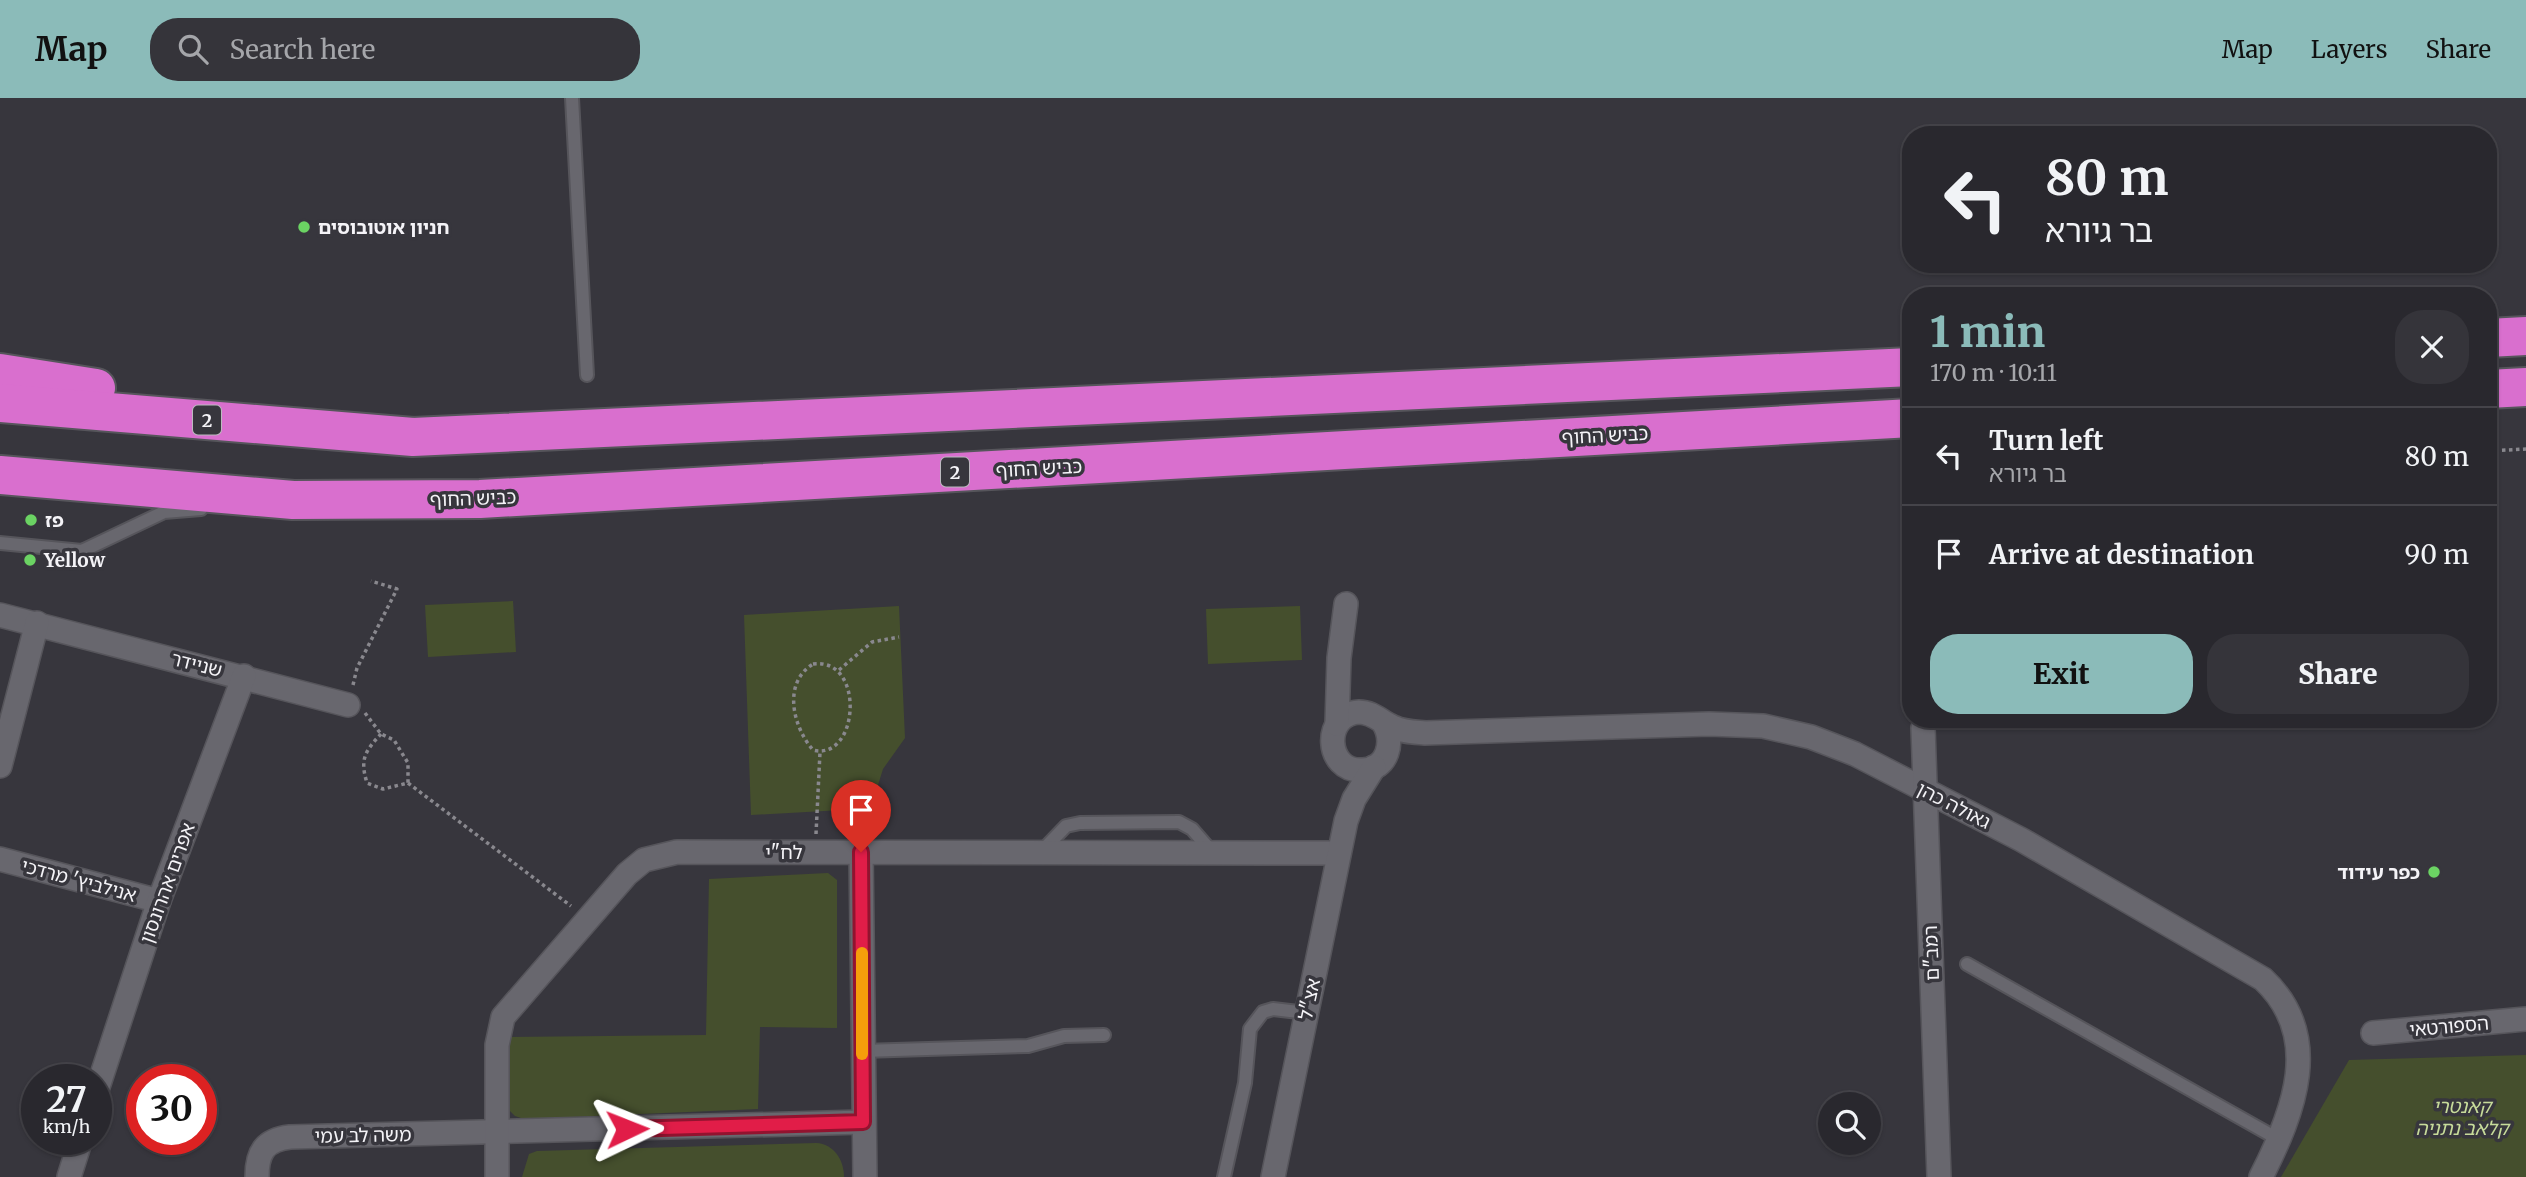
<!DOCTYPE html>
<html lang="en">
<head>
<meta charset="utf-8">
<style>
	body { margin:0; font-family:Merriweather,"Noto Sans Hebrew",serif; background:#35343a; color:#f1f3f6; height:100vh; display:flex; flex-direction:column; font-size:26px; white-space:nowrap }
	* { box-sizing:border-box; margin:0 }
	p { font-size:23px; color:#a5a6aa }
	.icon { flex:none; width:38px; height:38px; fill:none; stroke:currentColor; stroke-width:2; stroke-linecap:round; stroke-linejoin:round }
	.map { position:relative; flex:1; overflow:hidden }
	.panel { position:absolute; left:1902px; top:189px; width:595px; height:441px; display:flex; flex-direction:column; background:#29282e; border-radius:28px; box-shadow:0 2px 5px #0004,0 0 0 2px #45444a }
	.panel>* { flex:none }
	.banner { position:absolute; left:1902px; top:28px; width:595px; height:147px; border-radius:28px; box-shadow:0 2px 5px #0004,0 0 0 2px #45444a; background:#29282e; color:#f1f3f6; overflow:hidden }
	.tools { position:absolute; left:1818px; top:994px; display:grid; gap:14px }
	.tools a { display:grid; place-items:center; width:63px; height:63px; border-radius:50%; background:#29282e; box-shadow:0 2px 5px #0004,0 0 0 2px #45444a; font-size:35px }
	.speed { position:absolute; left:21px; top:966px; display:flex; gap:14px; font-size:35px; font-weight:700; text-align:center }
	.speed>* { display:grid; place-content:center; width:91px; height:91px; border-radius:50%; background:#29282e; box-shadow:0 2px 5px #0004,0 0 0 2px #45444a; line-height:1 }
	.speed small { font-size:18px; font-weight:400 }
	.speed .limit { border:10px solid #d22; background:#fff; color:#111 }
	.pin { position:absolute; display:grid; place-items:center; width:60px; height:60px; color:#fff; margin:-72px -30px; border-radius:50% 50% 50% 0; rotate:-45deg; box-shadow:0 0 7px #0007 }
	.pin .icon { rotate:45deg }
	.me { position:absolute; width:77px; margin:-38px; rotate:88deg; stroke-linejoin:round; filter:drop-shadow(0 0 5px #0008) }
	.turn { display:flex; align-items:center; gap:24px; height:147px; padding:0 28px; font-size:32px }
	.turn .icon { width:91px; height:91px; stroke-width:2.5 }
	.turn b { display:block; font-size:49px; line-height:60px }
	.round { display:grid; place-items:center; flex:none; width:74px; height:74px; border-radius:28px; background:#35343a }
	.summary { display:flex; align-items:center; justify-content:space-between; height:119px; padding:0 28px }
	h1 { font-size:42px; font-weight:800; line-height:52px; color:#8bbbb9 }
	.cta { display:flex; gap:14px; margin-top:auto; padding:14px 28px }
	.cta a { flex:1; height:80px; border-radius:28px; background:#8bbbb9; color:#111; font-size:28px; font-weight:800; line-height:80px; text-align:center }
	.cta a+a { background:#35343a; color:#f1f3f6 }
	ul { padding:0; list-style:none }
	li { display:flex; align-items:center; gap:21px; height:98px; padding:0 28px; border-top:2px solid #45444a }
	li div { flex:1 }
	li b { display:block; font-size:26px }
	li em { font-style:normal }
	header { display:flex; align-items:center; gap:42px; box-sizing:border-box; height:98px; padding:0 35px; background:#8bbbb9; color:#111 }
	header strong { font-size:33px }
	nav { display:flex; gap:38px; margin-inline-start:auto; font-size:24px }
	.search { width:490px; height:63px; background:#35343a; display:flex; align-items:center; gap:18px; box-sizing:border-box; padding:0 24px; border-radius:28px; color:#a5a6aa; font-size:26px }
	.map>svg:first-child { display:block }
	.green { fill:#454f2d }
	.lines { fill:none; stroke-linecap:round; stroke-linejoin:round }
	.lane-casing { stroke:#56555b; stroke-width:16 }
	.street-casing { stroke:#56555b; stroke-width:26 }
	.highway-casing { stroke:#56555b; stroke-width:42 }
	.path { stroke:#89888e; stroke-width:3.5; stroke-dasharray:3.5 3.5; stroke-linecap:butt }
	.lane { stroke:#68676e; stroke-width:12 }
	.street { stroke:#68676e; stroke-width:23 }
	.highway { stroke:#d96fce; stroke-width:38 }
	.route-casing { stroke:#92132f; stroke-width:18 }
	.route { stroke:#e11d48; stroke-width:12 }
	.slow { stroke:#f59e0b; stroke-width:12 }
	.poi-dot { fill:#6bd363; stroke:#37363d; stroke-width:2.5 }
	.labels { text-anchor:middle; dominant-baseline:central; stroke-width:7; stroke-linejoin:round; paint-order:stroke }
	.shield { fill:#37363d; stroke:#bbbabf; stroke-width:2 }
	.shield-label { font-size:18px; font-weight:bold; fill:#f4f3f7 }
	.poi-label { font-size:19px; font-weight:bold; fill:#f4f3f7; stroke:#37363d; text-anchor:start }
	.street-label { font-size:19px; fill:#f4f3f7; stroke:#37363d }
	.park-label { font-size:19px; font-style:italic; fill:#c7db9a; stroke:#37363d }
</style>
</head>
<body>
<header>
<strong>Map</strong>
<div class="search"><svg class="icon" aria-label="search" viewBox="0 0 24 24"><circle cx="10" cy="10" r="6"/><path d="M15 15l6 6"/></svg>Search here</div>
<nav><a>Map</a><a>Layers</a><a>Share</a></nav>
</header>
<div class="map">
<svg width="2526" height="1079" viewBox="0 0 2526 1079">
	<rect width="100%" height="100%" fill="#37363d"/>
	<g class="green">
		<path d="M513,503l3,51 -88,5 -3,-52z"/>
		<path d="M899,508l6,132 -22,31 -5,16v23l-127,7 -7,-200z"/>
		<path d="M1300,508l2,54 -94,4 -2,-55z"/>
		<path d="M828,775l9,7v148l-77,-1 -2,82 -234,10 -9,-3 -7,-7v-72l198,-2 3,-156z"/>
		<path d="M2526,957v122h-245l68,-117z"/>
		<path d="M816,1045c18,1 28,17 28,34h-322l7,-23 8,-3z"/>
	</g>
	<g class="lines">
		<g class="lane-casing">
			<g id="lane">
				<path d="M572,0l15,277"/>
				<path d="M0,445l82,8 82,-39 37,-3"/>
				<path d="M1041,754l25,-26 14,-3 99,-1 13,7 20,23"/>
				<path d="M1967,866l311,175"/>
				<path d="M862,953l166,-5 36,-10 40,-1"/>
				<path d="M1224,1079l21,-94 5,-54 13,-17 10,-3 34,4"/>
			</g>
		</g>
		<g class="street-casing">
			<g id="street">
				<path d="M0,517l348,90"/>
				<path d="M1383,624c12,19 5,48 -21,48 -37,2 -40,-56 -3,-58 14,0 22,10 34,15 10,5 21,5 32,6l284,-9 54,2 48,11 44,17 167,86 241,139c61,57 31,133 -2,198"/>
				<path d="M1337,626l2,-66 7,-54"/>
				<path d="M1923,630l16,449"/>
				<path d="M0,668l37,-143"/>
				<path d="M861,754l4,325"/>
				<path d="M0,761l159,42"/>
				<path d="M2373,935l153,-14"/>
				<path d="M96,995l63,-192 85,-225"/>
				<path d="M69,1079l12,-38"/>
				<path d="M257,1079c0,-24 7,-37 33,-40l573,-15"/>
				<path d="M497,1079v-132l6,-28 124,-143 17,-14 33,-8 662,1"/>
				<path d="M1273,1079l73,-356 8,-22 20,-32"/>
			</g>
		</g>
		<g class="highway-casing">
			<g id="highway">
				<path d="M2488,240l38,-2"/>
				<path d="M0,275l96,15"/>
				<path d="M2488,291l38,-2"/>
				<path d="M0,305l413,34 1498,-70"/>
				<path d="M0,377l293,25 187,-1 1431,-81"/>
			</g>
		</g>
		<g class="path">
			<path d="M2488,353l38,-2"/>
			<path d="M813,566c53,-7 46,98 0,86 -20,-23 -31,-67 0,-86z"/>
			<path d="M839,572l33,-28 27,-5"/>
			<path d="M353,587l4,-17 40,-79 -26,-8"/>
			<path d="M365,615l16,21 13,6 14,23v20l-25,6 -16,-6c-7,-23 -3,-31 14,-49"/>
			<path d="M408,685l163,123"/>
			<path d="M816,736l4,-82"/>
		</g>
		<use href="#lane" class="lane"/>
		<use href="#street" class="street"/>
		<use href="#highway" class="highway"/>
	</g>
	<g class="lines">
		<g class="route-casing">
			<path id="route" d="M627,1031l236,-7 -2,-270"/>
		</g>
		<use href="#route" class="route"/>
		<path class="slow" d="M862,855v101"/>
	</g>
	<g class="poi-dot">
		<circle cx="304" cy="129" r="7"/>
		<circle cx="31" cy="422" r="7"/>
		<circle cx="30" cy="462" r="7"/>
		<circle cx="2434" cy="774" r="7"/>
	</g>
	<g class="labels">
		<g class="shield">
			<rect x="193" y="307.5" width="28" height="29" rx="5"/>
			<rect x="941" y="359.5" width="28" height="29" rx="5"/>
		</g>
		<g class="shield-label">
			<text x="207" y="322">2</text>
			<text x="955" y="374">2</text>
		</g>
		<g class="poi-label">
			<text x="318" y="129">חניון אוטובוסים</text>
			<text x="45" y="422">פז</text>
			<text x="44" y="462">Yellow</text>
			<text x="2420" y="774" text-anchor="end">כפר עידוד</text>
		</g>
		<g class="street-label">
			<text transform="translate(1605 337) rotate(-3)">כביש החוף</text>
			<text transform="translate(1039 370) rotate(-3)">כביש החוף</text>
			<text transform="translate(473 400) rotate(-2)">כביש החוף</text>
			<text transform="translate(197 566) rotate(14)">שניידר</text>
			<text transform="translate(1954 707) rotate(27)">גאולה כהן</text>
			<text x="784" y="754">לח"י</text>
			<text transform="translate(79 782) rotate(15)">אנילביץ' מרדכי</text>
			<text transform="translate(167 785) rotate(-70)">אפרים אהרונסון</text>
			<text transform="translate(1931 855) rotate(-92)">רמב"ם</text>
			<text transform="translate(1309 901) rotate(-78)">אצ"ל</text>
			<text transform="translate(2449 928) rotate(-5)">הספורטאי</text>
			<text transform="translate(363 1037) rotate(-1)">משה לב עמי</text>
		</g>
		<g class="park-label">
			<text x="2462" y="1008">קאנטרי<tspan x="2462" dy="22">קלאב נתניה</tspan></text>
		</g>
	</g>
</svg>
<div class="tools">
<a><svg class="icon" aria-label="search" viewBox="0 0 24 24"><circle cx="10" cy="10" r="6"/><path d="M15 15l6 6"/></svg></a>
</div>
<div class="speed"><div>27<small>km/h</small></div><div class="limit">30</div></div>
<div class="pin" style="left:861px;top:754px;background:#d93025"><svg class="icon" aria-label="arrive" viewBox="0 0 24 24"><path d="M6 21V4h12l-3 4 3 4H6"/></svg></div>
<svg class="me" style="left:627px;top:1031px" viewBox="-20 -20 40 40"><path d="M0-17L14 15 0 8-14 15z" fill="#e11d48" stroke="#fff" stroke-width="4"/></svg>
<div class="banner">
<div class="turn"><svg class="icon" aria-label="left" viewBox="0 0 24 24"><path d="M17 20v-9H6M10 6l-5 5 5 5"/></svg><div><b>80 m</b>בר גיורא</div></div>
</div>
<section class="panel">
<div class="summary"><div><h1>1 min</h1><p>170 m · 10:11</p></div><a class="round"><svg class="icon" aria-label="close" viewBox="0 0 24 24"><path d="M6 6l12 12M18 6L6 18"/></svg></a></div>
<ul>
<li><svg class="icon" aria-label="left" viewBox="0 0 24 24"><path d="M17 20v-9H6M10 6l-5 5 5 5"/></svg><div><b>Turn left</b><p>בר גיורא</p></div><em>80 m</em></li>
<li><svg class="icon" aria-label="arrive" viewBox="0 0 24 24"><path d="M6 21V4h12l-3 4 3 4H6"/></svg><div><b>Arrive at destination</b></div><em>90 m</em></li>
</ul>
<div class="cta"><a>Exit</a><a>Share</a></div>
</section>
</div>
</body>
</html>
